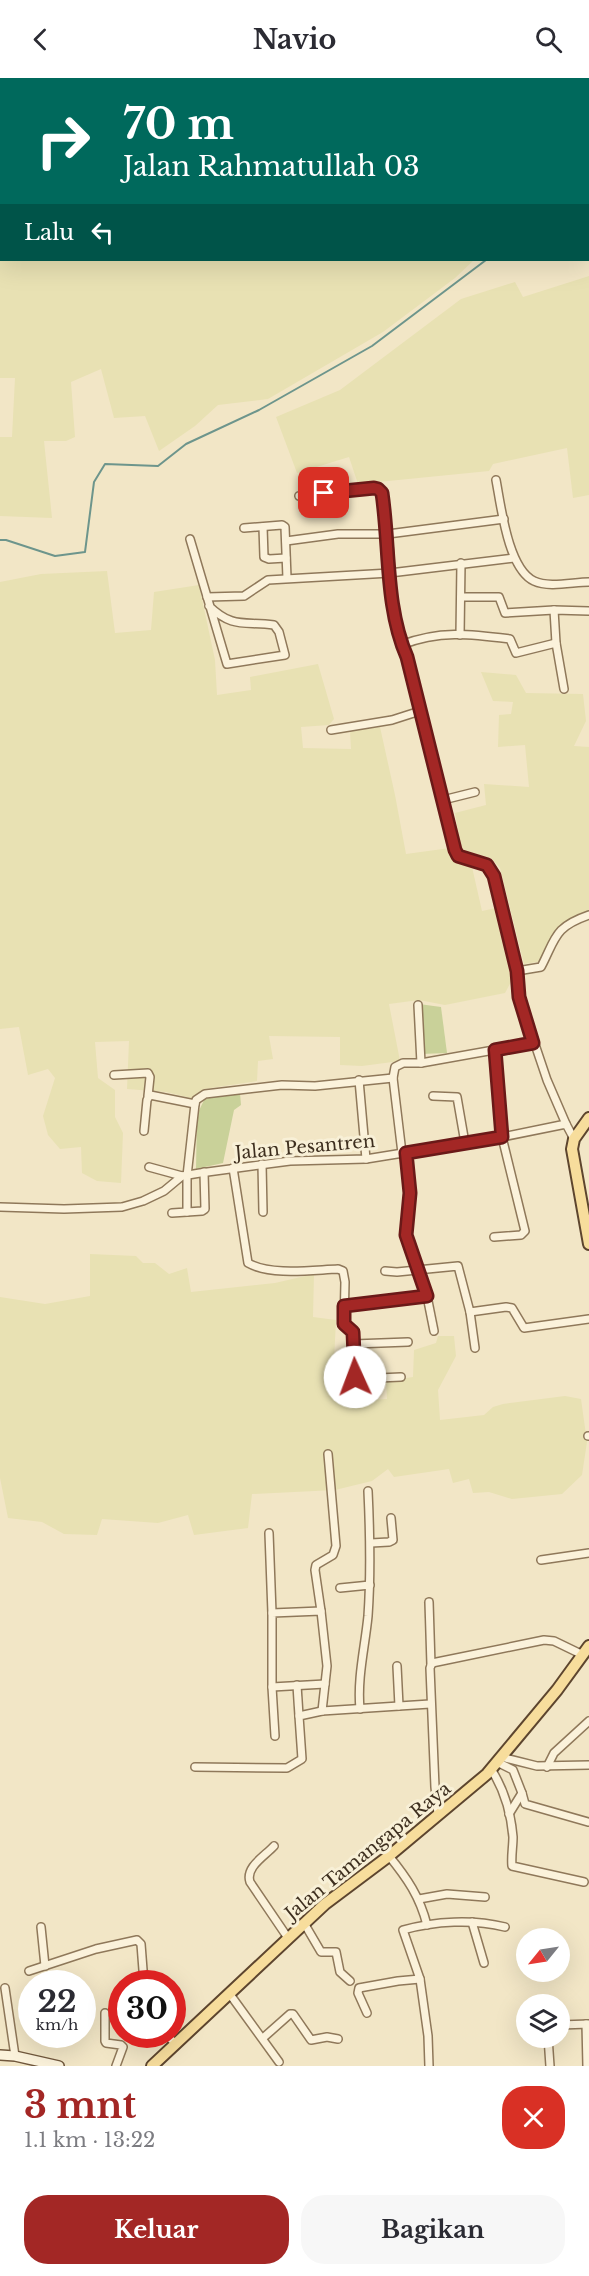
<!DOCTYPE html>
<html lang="id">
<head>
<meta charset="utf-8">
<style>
	body { margin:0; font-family:"Libre Baskerville",serif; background:#f7f7f7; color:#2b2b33; height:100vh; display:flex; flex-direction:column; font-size:22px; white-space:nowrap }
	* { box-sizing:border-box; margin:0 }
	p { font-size:20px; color:#7c7c81 }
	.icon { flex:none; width:33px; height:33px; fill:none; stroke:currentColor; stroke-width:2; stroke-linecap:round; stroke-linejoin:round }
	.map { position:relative; height:1988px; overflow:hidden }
	.drawer { display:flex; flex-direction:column; background:#fff; flex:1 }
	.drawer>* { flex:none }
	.hud { position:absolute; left:0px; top:0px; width:590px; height:183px; box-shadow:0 6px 24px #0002; background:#00695c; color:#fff; overflow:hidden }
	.needle { width:39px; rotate:240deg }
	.buttons { position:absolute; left:516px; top:1850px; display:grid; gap:12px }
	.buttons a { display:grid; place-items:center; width:54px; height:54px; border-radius:50%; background:#fff; box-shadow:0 6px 24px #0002; font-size:30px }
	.speed { position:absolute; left:18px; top:1892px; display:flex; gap:12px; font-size:30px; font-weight:700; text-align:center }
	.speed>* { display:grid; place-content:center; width:78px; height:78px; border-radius:50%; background:#fff; box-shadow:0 6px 24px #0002; line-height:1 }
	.speed small { font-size:15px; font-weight:400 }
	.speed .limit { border:9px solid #d22; background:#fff; color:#111 }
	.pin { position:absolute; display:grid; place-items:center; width:51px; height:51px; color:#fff; margin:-26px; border-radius:12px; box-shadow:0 3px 9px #0006 }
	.me { position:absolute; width:66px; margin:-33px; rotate:358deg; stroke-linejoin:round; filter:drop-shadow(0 0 4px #0008) }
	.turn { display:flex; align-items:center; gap:21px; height:126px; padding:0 24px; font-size:27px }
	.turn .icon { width:78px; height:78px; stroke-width:2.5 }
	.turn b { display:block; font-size:42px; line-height:51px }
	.then { display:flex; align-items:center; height:57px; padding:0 24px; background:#0003; gap:12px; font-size:22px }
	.round { display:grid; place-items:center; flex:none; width:63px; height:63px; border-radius:24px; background:#f7f7f7 }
	.headline { display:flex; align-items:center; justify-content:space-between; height:102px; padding:0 24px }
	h1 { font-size:36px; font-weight:700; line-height:45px; color:#a32725 }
	.action { display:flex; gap:12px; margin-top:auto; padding:12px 24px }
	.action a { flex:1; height:69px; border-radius:24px; background:#a32725; color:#fff; font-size:24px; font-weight:700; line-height:69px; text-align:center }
	.action a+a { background:#f7f7f7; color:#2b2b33 }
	header { display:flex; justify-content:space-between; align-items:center; height:78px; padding:0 24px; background:#fff; font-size:27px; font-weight:700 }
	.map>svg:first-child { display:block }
	.farmland { fill:#e8e1b3 }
	.green { fill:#c9d199 }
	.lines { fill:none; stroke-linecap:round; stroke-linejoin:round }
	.stream { stroke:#6d958c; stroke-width:2 }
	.street-casing { stroke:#8f785a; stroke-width:10 }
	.secondary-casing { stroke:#71583d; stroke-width:12 }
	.primary-casing { stroke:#5d452e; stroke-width:14 }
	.street { stroke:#fbf2db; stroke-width:7 }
	.secondary { stroke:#fbf2db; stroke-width:9 }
	.primary { stroke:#f7dd9c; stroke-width:10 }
	.route-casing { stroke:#6a1918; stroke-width:15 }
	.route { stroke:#a32725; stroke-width:10 }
	.labels { text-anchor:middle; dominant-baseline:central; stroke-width:6; stroke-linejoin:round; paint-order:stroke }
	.street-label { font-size:18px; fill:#3e2f1f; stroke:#f8f0d7 }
</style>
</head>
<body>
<header><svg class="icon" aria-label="back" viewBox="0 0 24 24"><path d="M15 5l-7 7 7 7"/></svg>Navio<svg class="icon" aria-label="search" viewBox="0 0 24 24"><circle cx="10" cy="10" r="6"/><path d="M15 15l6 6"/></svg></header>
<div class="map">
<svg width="589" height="1988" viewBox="0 0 589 1988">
	<rect width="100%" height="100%" fill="#f2e6c6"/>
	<g class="farmland">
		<path d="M0,0h589v76l-1,-74h-586v180h472l-19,18 -72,54 -115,67 -50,6 -23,21 -36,25 -14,-35 -31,2 -13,-49 -30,13 4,55 -9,4h-22l8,77 -52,-2v-79h12l3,-59h-15z"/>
		<path d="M589,198v219l-16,3 -6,-50 -74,16 -4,7 -131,13 -9,-27 -52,16 -21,-56 64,-27 121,-91 54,-17 8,15z"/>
		<path d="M107,493l8,62 36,-3 3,-38 45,-7 16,75 2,35 34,-5 -1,-13 68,-13 16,55 -5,6 -28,2 2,21 48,1 -1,-18 30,-4 15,68 11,59 44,-6 22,19 10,44 14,-3 17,70 -8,15 -60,12 -26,-5 -30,4 11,57 -38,5 -22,-1v-28l-71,-1 4,23 -15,2 -1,20 -53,8 -13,9 -25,-6 -39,-3 2,-48 -34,1 3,36 17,12v27l8,16 -2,50 -24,-2 -15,-8 -1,-26 -21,2 -12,-14 -5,-19 12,-38 -7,-9 -20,6 -9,-48 -19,2v-447l41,-8z"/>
		<path d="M481,594l35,3 10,18 57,1 3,27 -12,25 15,1v164l-29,14 -17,36 -19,3 -24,-96 -9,-10 -30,-8 -6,-37 31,-8 -2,-21 45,3 -4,-42 -27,2 1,-32 12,-1 2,-12 -20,-1z"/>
		<path d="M90,1176l46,2 7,7h12l14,11 18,-6 4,24 84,-9 39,-9 -1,43 23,3 -3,60 14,-2 5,3 15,2v17l20,-1 -1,-18 27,-4 1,-27 22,-7 2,-7h16l2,20 -18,34 2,30 44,-5 9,-8 10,-3 62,-8 16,3 6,43 -5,33 -20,19 -50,5 -23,-7 -16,1 -4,-14 -16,4 -4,-14 -55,8 -6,-8 -16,12 -37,9 -83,4 -4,34 -54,7 -6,-20 -30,8 -56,-4 -5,16 -33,-1 -22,-12 -34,-4 -8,-40v-181l45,7 45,-8z"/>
	</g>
	<g class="green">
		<path d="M419,926l22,3 6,46 -26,1z"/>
		<path d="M240,1015l1,12 -7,5 -11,53 -27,6 1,-54 7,-15 10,-4z"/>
	</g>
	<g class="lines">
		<g class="stream">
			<path d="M588,83l1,-1"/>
			<path d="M0,462h6l49,16 30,-4 9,-70 11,-18 53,2 28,-22 73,-34 113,-64 114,-86"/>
		</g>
		<g class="street-casing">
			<g id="street">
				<path d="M496,402c5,26 12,89 38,101 15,7 39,1 55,1"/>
				<path d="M299,418l75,-8 4,1 4,4c2,14 4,28 6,41 4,43 2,83 19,123l48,193 3,6 29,9 7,11 23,95 2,26 28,83 19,44"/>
				<path d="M263,449l1,30 5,2 17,-1"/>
				<path d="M244,450l38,-3 3,2 2,51"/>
				<path d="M190,461l37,125 58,-9 -6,-23 -5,-7c-30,-4 -41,4 -65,-19"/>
				<path d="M286,463l52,-7h50l116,-15"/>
				<path d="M207,519l37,-1 24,-16 122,-7 124,-15"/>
				<path d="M461,519h38l6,16 49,-3"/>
				<path d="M460,557l1,-72"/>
				<path d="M401,567c39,-15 69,-11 109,-6l6,14 40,-10"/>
				<path d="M564,611l-8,-46 -2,-33 35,1"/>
				<path d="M331,652l61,-10 28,-9"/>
				<path d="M443,722l32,-8"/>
				<path d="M517,893l24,-4c15,-29 13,-40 48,-52"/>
				<path d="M418,927l3,58"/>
				<path d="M114,997l34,-2 2,4 -2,19"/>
				<path d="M359,1002l7,79"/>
				<path d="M433,1018l24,1 8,46"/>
				<path d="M144,1053l3,-31 3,-5 45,9"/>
				<path d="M402,1075l-9,-75 2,-11 8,-4h18l112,-20"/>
				<path d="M262,1086l1,48"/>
				<path d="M149,1089l33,9"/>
				<path d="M233,1090l15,95c23,13 64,7 90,6l5,2 2,11 -1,43 9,7 1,12 54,-2"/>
				<path d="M0,1129l64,2 58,-2 21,-6 21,-10 18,-15 18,-3 90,-12 76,-2 136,-22 64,-13 8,15"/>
				<path d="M187,1134l15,-1 3,-2 -1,-37"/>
				<path d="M172,1135l15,-1v-36l8,-72 1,-4 9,-6 77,-9 33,1 78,-8"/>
				<path d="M494,1159l27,-2 4,-4 -23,-94 -7,-87"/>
				<path d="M385,1193l12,1 61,-6 12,46 36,-5 6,1 12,20 65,-9"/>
				<path d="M427,1218l7,35"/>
				<path d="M344,1228l83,-10 -21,-61 4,-42 -4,-40"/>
				<path d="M470,1234l5,36"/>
				<path d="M354,1266l2,35 45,-2"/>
				<path d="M588,1358h1"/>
				<path d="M269,1455l3,80"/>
				<path d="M371,1465l18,-1 4,-2 -2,-22"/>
				<path d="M541,1482l48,-7"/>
				<path d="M340,1510l30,-3"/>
				<path d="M429,1524l2,63"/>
				<path d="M321,1533l-6,-41 1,-5 17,-10 3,-9 -8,-92"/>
				<path d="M397,1588l2,40"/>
				<path d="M297,1607l2,31"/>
				<path d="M272,1609l53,-3"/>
				<path d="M360,1631c-3,-31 5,-62 8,-93 3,-42 2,-83 0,-125"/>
				<path d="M275,1658l-3,-49v-74l49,-2 6,55 -5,45"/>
				<path d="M501,1679l36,9 52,-1"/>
				<path d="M497,1684l16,8 9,23 -13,21"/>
				<path d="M195,1689l92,1 15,-9 -3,-43 23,-5 108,-7"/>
				<path d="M547,1689l7,-14 35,-32"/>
				<path d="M491,1691c13,20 20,45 22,68 0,10 -2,19 -1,29l72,16"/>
				<path d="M522,1715l3,11 63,18"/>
				<path d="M438,1736l-3,-27 -5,-119 2,-5 112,-23 10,1 29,14"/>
				<path d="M274,1768c-9,10 -29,21 -24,36l38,56"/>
				<path d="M389,1778c18,22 31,41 38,69"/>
				<path d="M419,1821l28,-5 38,3"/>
				<path d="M472,1844l12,41"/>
				<path d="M304,1845l17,29h15l4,20 10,9"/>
				<path d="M41,1849l4,39"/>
				<path d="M29,1893l67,-22 41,-9 4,4 3,39"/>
				<path d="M5,1910l10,68"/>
				<path d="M229,1915l50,69"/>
				<path d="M105,1935v28l1,2 15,2 2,2 -7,19"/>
				<path d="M367,1935l-9,-20 1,-5 39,-7 22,-2"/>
				<path d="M586,1946l1,42"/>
				<path d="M560,1947l29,-1"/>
				<path d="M165,1956l10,9"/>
				<path d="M548,1959l2,29"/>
				<path d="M263,1960l27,-24h3l18,26 16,-3 11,2"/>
				<path d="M429,1988l-1,-30 -8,-57 -17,-49c32,-9 70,-11 102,-3"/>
			</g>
		</g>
		<g class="secondary-casing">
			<path id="secondary" d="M0,1977l15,1 44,10"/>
		</g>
		<g class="primary-casing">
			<g id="primary">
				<path d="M589,1040l-15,21 -2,10 17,95"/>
				<path d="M152,1988l173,-162 64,-48 98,-82 70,-84 32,-44"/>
			</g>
		</g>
		<use href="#street" class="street"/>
		<use href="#secondary" class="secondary"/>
		<use href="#primary" class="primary"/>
	</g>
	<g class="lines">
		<g class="route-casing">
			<path id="route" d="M324,415l50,-5 4,1 4,4c8,54 3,114 25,164l48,193 3,6 29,9 7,11 23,95 2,26 14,46 -38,7 7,87 -96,16 4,40 -4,42 21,61 -83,10v18l9,8 2,45"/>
		</g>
		<use href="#route" class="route"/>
	</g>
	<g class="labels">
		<g class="street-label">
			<text transform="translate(305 1069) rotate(-5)">Jalan Pesantren</text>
			<text transform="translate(368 1773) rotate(-39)">Jalan Tamangapa Raya</text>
		</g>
	</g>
</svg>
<div class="buttons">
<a><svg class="needle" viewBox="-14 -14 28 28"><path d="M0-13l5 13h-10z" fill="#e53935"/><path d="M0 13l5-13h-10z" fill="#7c7c81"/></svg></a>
<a><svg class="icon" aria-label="layers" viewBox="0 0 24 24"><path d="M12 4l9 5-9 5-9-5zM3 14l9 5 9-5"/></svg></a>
</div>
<div class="speed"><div>22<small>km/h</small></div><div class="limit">30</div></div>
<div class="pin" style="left:324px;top:415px;background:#d93025"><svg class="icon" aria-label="arrive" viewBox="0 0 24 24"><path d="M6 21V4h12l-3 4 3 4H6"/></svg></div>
<svg class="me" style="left:355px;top:1299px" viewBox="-20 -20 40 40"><circle r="19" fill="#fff"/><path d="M0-13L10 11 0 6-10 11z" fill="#a32725"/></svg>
<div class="hud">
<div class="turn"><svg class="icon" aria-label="right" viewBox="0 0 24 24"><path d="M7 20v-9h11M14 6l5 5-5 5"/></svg><div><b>70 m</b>Jalan Rahmatullah 03</div></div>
<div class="then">Lalu<svg class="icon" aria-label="left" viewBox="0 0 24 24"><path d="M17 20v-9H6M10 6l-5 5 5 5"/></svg></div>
</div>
</div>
<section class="drawer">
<div class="headline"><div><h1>3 mnt</h1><p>1.1 km · 13:22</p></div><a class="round" style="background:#d93025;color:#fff"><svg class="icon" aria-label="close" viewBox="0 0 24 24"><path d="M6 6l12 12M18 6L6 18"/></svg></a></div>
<div class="action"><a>Keluar</a><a>Bagikan</a></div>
</section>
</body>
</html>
